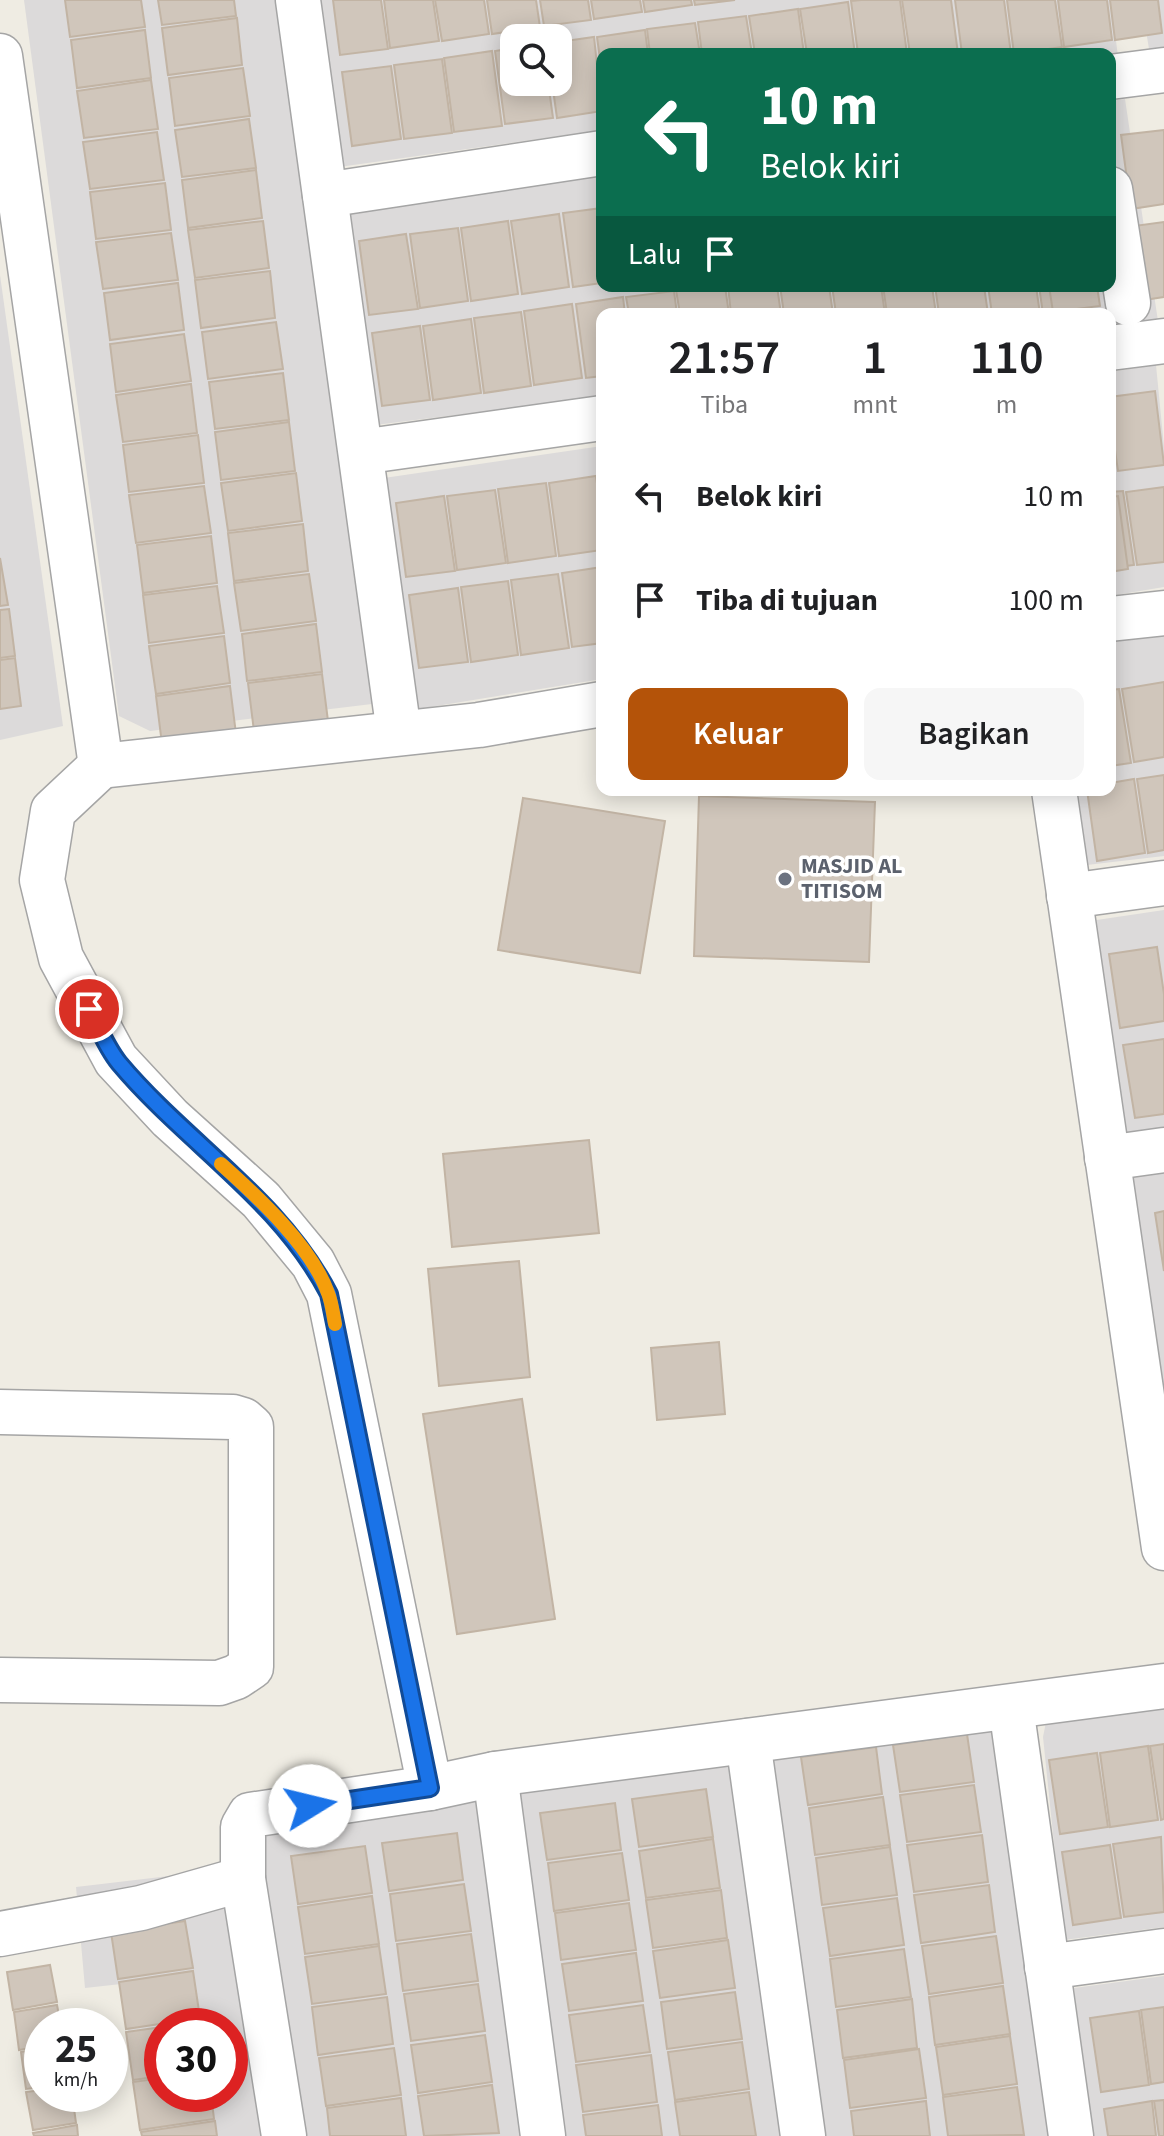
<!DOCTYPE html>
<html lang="id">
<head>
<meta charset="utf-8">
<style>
	body { margin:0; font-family:"Source Sans 3",sans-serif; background:#f6f6f6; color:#202124; height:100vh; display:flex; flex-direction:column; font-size:30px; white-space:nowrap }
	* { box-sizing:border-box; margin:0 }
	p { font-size:26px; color:#757577 }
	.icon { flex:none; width:44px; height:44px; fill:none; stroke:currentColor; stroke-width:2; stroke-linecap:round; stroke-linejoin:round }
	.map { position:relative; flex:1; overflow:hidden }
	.panel { position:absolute; left:596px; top:308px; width:520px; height:488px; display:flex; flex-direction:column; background:#fff; border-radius:16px; box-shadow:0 4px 20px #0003 }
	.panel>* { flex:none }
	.hud { position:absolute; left:596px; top:48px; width:520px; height:244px; border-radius:16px; box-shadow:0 4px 20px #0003; background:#0b6e4f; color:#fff; overflow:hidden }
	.fabs { position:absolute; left:500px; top:24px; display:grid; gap:16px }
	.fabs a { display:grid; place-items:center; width:72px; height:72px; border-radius:16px; background:#fff; box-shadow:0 4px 20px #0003; font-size:40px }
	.speed { position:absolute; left:24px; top:2008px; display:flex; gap:16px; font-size:40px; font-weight:700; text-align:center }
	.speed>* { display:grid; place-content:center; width:104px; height:104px; border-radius:50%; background:#fff; box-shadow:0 4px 20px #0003; line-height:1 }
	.speed small { font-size:20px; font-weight:400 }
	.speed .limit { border:12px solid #d22; background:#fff; color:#111 }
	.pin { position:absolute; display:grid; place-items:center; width:68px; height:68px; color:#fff; margin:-34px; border:4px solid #fff; border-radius:50%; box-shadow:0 2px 8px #0007 }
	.me { position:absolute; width:88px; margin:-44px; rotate:81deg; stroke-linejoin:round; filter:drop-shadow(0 0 6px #0008) }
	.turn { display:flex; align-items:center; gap:28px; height:168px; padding:0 32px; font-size:36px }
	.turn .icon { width:104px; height:104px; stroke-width:2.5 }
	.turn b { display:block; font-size:56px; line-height:68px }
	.then { display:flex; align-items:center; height:76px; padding:0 32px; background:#0003; gap:16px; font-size:30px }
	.eta { display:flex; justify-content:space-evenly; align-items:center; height:136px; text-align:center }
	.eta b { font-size:48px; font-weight:600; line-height:56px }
	.primary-button { display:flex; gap:16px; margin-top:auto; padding:16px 32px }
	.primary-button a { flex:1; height:92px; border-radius:16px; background:#b45309; color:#fff; font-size:32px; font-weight:600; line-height:92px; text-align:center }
	.primary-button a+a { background:#f6f6f6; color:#202124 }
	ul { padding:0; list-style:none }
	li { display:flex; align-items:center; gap:24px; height:104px; padding:0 32px }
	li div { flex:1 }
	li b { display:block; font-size:30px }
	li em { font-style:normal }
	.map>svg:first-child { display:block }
	.residential { fill:#dcdada; fill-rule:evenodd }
	.building { fill:#d0c6bb; stroke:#c2b4a4; stroke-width:2 }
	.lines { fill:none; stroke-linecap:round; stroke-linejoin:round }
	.minor-casing { stroke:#a5a5a5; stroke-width:47 }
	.minor { stroke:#fff; stroke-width:44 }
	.route-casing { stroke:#114b97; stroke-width:20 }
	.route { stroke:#1a73e8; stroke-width:14 }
	.slow { stroke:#f59e0b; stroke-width:14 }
	.worship-dot { fill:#6b7280; stroke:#fff; stroke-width:3 }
	.labels { text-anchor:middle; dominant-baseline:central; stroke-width:7; stroke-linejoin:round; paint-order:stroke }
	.worship-label { font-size:22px; font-weight:bold; fill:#5b616d; stroke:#fff; text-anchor:start }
</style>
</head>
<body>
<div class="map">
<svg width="1164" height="2136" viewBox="0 0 1164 2136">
	<rect width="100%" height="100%" fill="#efece3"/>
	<g class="residential">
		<path d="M24,0h257l91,704 -222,27 -31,-15z"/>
		<path d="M320,0h791l7,57 -8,1v-4h-508v76l-263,37zM514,38h44v44h-44z"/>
		<path d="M1141,0h23v53l-14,2z"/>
		<path d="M1125,99l34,229 -49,6v-20h-508v83l-227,28 -25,-213 252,-37v111h508v-185z"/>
		<path d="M0,275l63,451 -63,14z"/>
		<path d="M1156,365l8,82v140l-54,9v-224z"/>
		<path d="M602,446v233l-184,30 -34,-231z"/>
		<path d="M1164,633v223l-77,9 -9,-75h32v-149z"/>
		<path d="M1164,910v221l-42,5 -32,-215z"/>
		<path d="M1164,1167v231l-35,-226z"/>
		<path d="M1164,1706v221l-100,13 -21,-203 3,-15z"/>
		<path d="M1000,1721l57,415h-241l-55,-383z"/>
		<path d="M727,1764l12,8 49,364h-230l-52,-343z"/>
		<path d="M468,1797l17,8 44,331h-226l-47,-309z"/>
		<path d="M237,1868l38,268h-131l-23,-152 -36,4 -9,-101zM162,2026h68v68h-68z"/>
		<path d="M1164,1976v160h-72l-18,-148z"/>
	</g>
	<g class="building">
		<path d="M65,0h76l4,27 -75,10z"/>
		<path d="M158,0h76l2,16 -74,9z"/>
		<path d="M333,0h48l7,49 -48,6z"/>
		<path d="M384,0h49l6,41 -49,7z"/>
		<path d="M435,0h49l5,34 -47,7z"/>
		<path d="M487,0h49l4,27 -48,7z"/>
		<path d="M540,0h48l3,20 -47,6z"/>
		<path d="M591,0h49l2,12 -48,7z"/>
		<path d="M643,0h48l1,5 -47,7z"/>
		<path d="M694,0h41l-40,5z"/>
		<path d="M861,0h39l7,54h-49l-7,-53z"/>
		<path d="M902,0h49l7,54h-48z"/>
		<path d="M955,0h49l7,54h-49z"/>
		<path d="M1007,0h48l7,47 -48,7z"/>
		<path d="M1058,0h49l5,40 -48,7z"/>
		<path d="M1110,0h48l4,33 -47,7z"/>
		<path d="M848,2l7,52h-48l-7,-45z"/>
		<path d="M798,9l6,45h-49l-6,-38z"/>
		<path d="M746,16l6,38h-50l-4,-32z"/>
		<path d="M237,18l5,47 -74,10 -6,-47z"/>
		<path d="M695,23l5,31h-50l-3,-25z"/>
		<path d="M145,30l6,48 -74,10 -6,-48z"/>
		<path d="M645,30l3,24h-46v20l-5,-37z"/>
		<path d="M594,37l8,74 -45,7 -5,-36h6v-40z"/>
		<path d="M514,48v34h34l5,36 -48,6 -10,-73z"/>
		<path d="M492,51l10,75 -48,6 -10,-74z"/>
		<path d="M442,59l10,74 -48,6 -10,-74z"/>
		<path d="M391,66l10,73 -49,7 -10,-74z"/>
		<path d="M243,68l7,48 -75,10 -6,-48z"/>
		<path d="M151,80l7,49 -74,9 -7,-47z"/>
		<path d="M249,119l7,49 -74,9 -7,-47z"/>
		<path d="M1164,130v74l-33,5 -10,-74z"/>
		<path d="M157,132l7,48 -74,9 -7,-47z"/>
		<path d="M256,170l6,48 -74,10 -6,-48z"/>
		<path d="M165,183l6,47 -75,9 -6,-47z"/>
		<path d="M602,208v75l-29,4 -10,-74z"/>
		<path d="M559,214l10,73 -47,7 -11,-73z"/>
		<path d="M263,221l6,47 -74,10 -7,-48z"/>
		<path d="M508,221l10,73 -47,7 -10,-73z"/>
		<path d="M1164,222v75l-20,3 -10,-74z"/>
		<path d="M458,228l10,73 -48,7 -10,-74z"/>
		<path d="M171,233l7,47 -75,9 -7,-47z"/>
		<path d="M406,234l12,75 -49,6 -10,-74z"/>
		<path d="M270,271l5,47 -74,10 -6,-48z"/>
		<path d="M178,283l6,47 -74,10 -6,-47z"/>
		<path d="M705,286h20l4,28h-49l-4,-24z"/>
		<path d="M728,286h49l4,28h-50z"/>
		<path d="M780,286h49l4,28h-49z"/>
		<path d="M832,286h49l4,28h-49z"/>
		<path d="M883,286h49l4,28h-49z"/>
		<path d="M935,286h49l4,28h-49z"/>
		<path d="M988,286h48l4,28h-48z"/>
		<path d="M1039,286h49l3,21 -48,7z"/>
		<path d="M1049,286h48l3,20 -47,6z"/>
		<path d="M674,291l3,23h-48l-3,-17z"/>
		<path d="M623,297l2,17h-23v62l-16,2 -10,-74z"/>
		<path d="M572,304l10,74 -48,7 -10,-74z"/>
		<path d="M521,312l10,74 -47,7 -10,-75z"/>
		<path d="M471,319l10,74 -48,7 -10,-74z"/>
		<path d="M276,322l7,47 -75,10 -6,-47z"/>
		<path d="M420,326l10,74 -48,6 -10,-73z"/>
		<path d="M184,334l7,47 -75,11 -6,-48z"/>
		<path d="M283,373l6,47 -74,9 -6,-47z"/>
		<path d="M191,384l6,49 -74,9 -7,-47z"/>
		<path d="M1155,391l9,74 -46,6 -8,-55v-19z"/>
		<path d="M289,422l6,49 -74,9 -6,-48z"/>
		<path d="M198,435l6,48 -75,9 -6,-47z"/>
		<path d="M1110,441l5,38h-5z"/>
		<path d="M296,473l6,48 -74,10 -7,-48z"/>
		<path d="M596,476l6,44v30l-43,6 -10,-73z"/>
		<path d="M546,483l10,73 -48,7 -10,-74z"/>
		<path d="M204,486l7,47 -75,10 -7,-48z"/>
		<path d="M1164,487v75l-27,3 -11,-73z"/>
		<path d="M495,490l11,73 -49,7 -10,-74z"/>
		<path d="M1123,491l11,74 -24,3v-76z"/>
		<path d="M444,496l11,75 -49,6 -10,-74z"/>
		<path d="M1118,496l10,73 -18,3v-75z"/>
		<path d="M303,524l5,47 -74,10 -6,-48z"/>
		<path d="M211,536l6,47 -74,10 -6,-48z"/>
		<path d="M0,558l8,47 -8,1z"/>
		<path d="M602,567v76l-30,4 -10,-74z"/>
		<path d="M309,574l7,47 -75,10 -7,-48z"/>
		<path d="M558,574l11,74 -48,7 -10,-75z"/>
		<path d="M508,581l10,74 -47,7 -10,-75z"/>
		<path d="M217,586l7,47 -75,10 -6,-48z"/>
		<path d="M458,588l10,74 -49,6 -10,-73z"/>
		<path d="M9,609l6,47 -15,2v-48z"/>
		<path d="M316,624l6,48 -75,9 -5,-47z"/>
		<path d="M224,636l6,47 -74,11 -7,-48z"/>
		<path d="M15,658l6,48 -21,3v-49z"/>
		<path d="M322,674l6,47 -74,10 -6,-48z"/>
		<path d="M1164,682v75l-30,5 -12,-73z"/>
		<path d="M230,686l6,48 -74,10 -6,-48z"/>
		<path d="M1119,689l12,74 -21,3v-76z"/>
		<path d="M1164,775v75l-16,3 -11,-74z"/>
		<path d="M1134,779l11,74 -48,8 -10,-71h23v-7z"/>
		<path d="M699,796l176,6 -6,160 -175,-6z"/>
		<path d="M523,798l142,23 -25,152 -142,-23z"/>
		<path d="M1157,947l7,47v27l-44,7 -11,-74z"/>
		<path d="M1164,1039v75l-29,4 -12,-73z"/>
		<path d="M589,1140l10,93 -147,14 -9,-93z"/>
		<path d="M1164,1211v60l-9,-58z"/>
		<path d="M519,1261l11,116 -91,9 -11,-117z"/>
		<path d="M719,1342l6,72 -68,6 -6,-72z"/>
		<path d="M522,1399l33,220 -98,15 -34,-220z"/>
		<path d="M967,1734l7,48 -74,10 -7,-47z"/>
		<path d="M1164,1744v75l-3,1 -11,-74z"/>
		<path d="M1148,1746l10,74 -48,7 -10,-74z"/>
		<path d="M876,1747l6,47 -74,11 -7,-48z"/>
		<path d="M1097,1753l11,74 -48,7 -11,-74z"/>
		<path d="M974,1785l7,47 -74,10 -7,-47z"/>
		<path d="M706,1789l7,48 -74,10 -7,-48z"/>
		<path d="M883,1797l7,48 -75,10 -6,-47z"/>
		<path d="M615,1803l6,47 -74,10 -7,-47z"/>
		<path d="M457,1833l6,47 -74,11 -7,-48z"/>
		<path d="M982,1835l6,47 -74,10 -7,-47z"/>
		<path d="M1161,1837l3,75 -40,5 -11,-73z"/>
		<path d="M713,1839l7,49 -74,10 -7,-47z"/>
		<path d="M1110,1845l11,73 -48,7 -11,-73z"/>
		<path d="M365,1846l7,47 -74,11 -7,-48z"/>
		<path d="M890,1847l7,48 -75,10 -6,-47z"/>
		<path d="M622,1853l7,47 -75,11 -6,-48z"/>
		<path d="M464,1884l7,47 -75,10 -6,-47z"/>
		<path d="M989,1885l6,47 -74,11 -7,-48z"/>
		<path d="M721,1890l6,48 -74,10 -7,-48z"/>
		<path d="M372,1896l7,48 -74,10 -7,-47z"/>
		<path d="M897,1898l7,47 -74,11 -7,-48z"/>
		<path d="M629,1903l7,47 -75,10 -6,-47z"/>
		<path d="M185,1921l8,47 -75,11 -7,-47z"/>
		<path d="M471,1934l7,47 -75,10 -6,-47z"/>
		<path d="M996,1936l7,47 -74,11 -7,-48z"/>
		<path d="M728,1940l7,48 -75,10 -7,-47z"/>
		<path d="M379,1946l7,48 -74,10 -7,-47z"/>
		<path d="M904,1949l7,48 -75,10 -6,-48z"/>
		<path d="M636,1953l7,48 -74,10 -7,-47z"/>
		<path d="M50,1965l7,37 -44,8 -6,-38z"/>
		<path d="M193,1971l7,47 -74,11 -7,-47z"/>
		<path d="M478,1984l7,47 -74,10 -7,-47z"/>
		<path d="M1003,1986l7,48 -75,11 -6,-48z"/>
		<path d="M735,1992l7,47 -75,10 -6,-47z"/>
		<path d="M387,1997l6,47 -75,11 -6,-48z"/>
		<path d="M912,1999l5,49 -74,10 -6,-48z"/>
		<path d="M57,2005l4,21h-19v20l-23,4 -5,-38z"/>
		<path d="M643,2005l7,47 -74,10 -7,-47z"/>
		<path d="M1164,2007v75l-13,2 -10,-74z"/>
		<path d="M1139,2011l10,74 -48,7 -11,-74z"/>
		<path d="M200,2021l1,5h-34z"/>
		<path d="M162,2027v49l-29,4 -7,-48z"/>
		<path d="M485,2035l7,47 -74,11 -7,-48z"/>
		<path d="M1010,2036l7,48 -74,11 -7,-48z"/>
		<path d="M742,2042l7,47 -74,11 -7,-48z"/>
		<path d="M42,2048v39l-16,2 -5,-37z"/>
		<path d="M394,2048l7,47 -75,11 -7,-48z"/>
		<path d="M919,2049l7,49 -76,10 -6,-48z"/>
		<path d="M651,2055l6,47 -74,10 -7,-47z"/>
		<path d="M162,2078v16h49l3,25 -74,11 -7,-48z"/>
		<path d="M492,2085l7,48 -75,3 -6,-40z"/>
		<path d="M1017,2087l7,48 -76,1 -5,-39z"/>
		<path d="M42,2090v4h30l4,29 -43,7 -7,-38z"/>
		<path d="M749,2092l7,44h-76l-5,-34z"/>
		<path d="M401,2098l5,38h-76l-3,-28z"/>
		<path d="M1164,2100v36h-5l-5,-35z"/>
		<path d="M926,2101l4,35h-76l-3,-25z"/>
		<path d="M1152,2101l4,35h-48l-4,-27z"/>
		<path d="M658,2105l4,31h-76l-3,-21z"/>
		<path d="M215,2121l2,15h-75l-1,-4z"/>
		<path d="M77,2125l1,11h-44l-1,-3z"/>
	</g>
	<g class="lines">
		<g class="minor-casing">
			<g id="minor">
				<path d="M298,0l101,733"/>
				<path d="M0,56l101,710 378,-41 123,-21"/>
				<path d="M1110,77l54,-7"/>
				<path d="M1110,189l18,114"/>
				<path d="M325,195l277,-42"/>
				<path d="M1110,348l54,-7"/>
				<path d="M361,452l241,-34"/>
				<path d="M1110,619l54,-6"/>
				<path d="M101,766l-48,45 -11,69 19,78 55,102 54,58 91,82 52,63 16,31 101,494"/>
				<path d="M1054,790l110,758"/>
				<path d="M1069,896l95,-13"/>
				<path d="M1107,1158l57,-8"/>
				<path d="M0,1412l233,5 10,3 8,7v240l-15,10 -17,6 -219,-3"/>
				<path d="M1011,1707l60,429"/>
				<path d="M748,1741l55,395"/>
				<path d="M495,1774l48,362"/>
				<path d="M0,1934l141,-26 102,-29"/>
				<path d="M1047,1967l117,-16"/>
				<path d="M284,2136l-41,-257v-52l7,-12 180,-27 65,-14 669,-88"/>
			</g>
		</g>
		<use href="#minor" class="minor"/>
	</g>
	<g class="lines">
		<g class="route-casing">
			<path id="route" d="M89,1009c9,17 17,38 30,54 67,80 161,136 210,231l101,494 -120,18"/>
		</g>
		<use href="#route" class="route"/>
		<path class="slow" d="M221,1164c37,33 90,82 107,129 4,10 5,21 7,31"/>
	</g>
	<circle class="worship-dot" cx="785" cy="879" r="8"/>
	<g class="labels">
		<g class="worship-label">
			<text x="801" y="866">MASJID AL<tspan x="801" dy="25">TITISOM</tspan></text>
		</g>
	</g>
</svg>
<div class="fabs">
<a><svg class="icon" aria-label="search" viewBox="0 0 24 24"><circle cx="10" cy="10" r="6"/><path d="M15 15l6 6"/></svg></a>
</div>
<div class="speed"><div>25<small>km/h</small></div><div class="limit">30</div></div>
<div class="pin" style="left:89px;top:1009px;background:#d93025"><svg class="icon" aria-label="arrive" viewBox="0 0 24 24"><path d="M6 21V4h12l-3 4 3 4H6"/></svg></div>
<svg class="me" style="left:310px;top:1806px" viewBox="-20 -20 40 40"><circle r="19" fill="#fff"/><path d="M0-13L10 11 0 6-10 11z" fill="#1a73e8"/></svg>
<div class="hud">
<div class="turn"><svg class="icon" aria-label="left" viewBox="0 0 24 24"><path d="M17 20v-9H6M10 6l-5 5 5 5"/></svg><div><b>10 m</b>Belok kiri</div></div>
<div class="then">Lalu<svg class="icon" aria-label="arrive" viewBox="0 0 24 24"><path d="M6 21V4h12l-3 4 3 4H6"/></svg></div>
</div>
<section class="panel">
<div class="eta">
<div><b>21:57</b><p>Tiba</p></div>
<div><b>1</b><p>mnt</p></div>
<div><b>110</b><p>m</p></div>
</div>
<ul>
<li><svg class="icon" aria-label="left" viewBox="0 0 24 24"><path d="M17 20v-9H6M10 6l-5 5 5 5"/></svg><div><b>Belok kiri</b></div><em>10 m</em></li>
<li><svg class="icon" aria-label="arrive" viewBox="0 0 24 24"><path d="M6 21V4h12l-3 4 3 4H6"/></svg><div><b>Tiba di tujuan</b></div><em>100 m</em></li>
</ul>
<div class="primary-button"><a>Keluar</a><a>Bagikan</a></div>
</section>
</div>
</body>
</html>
